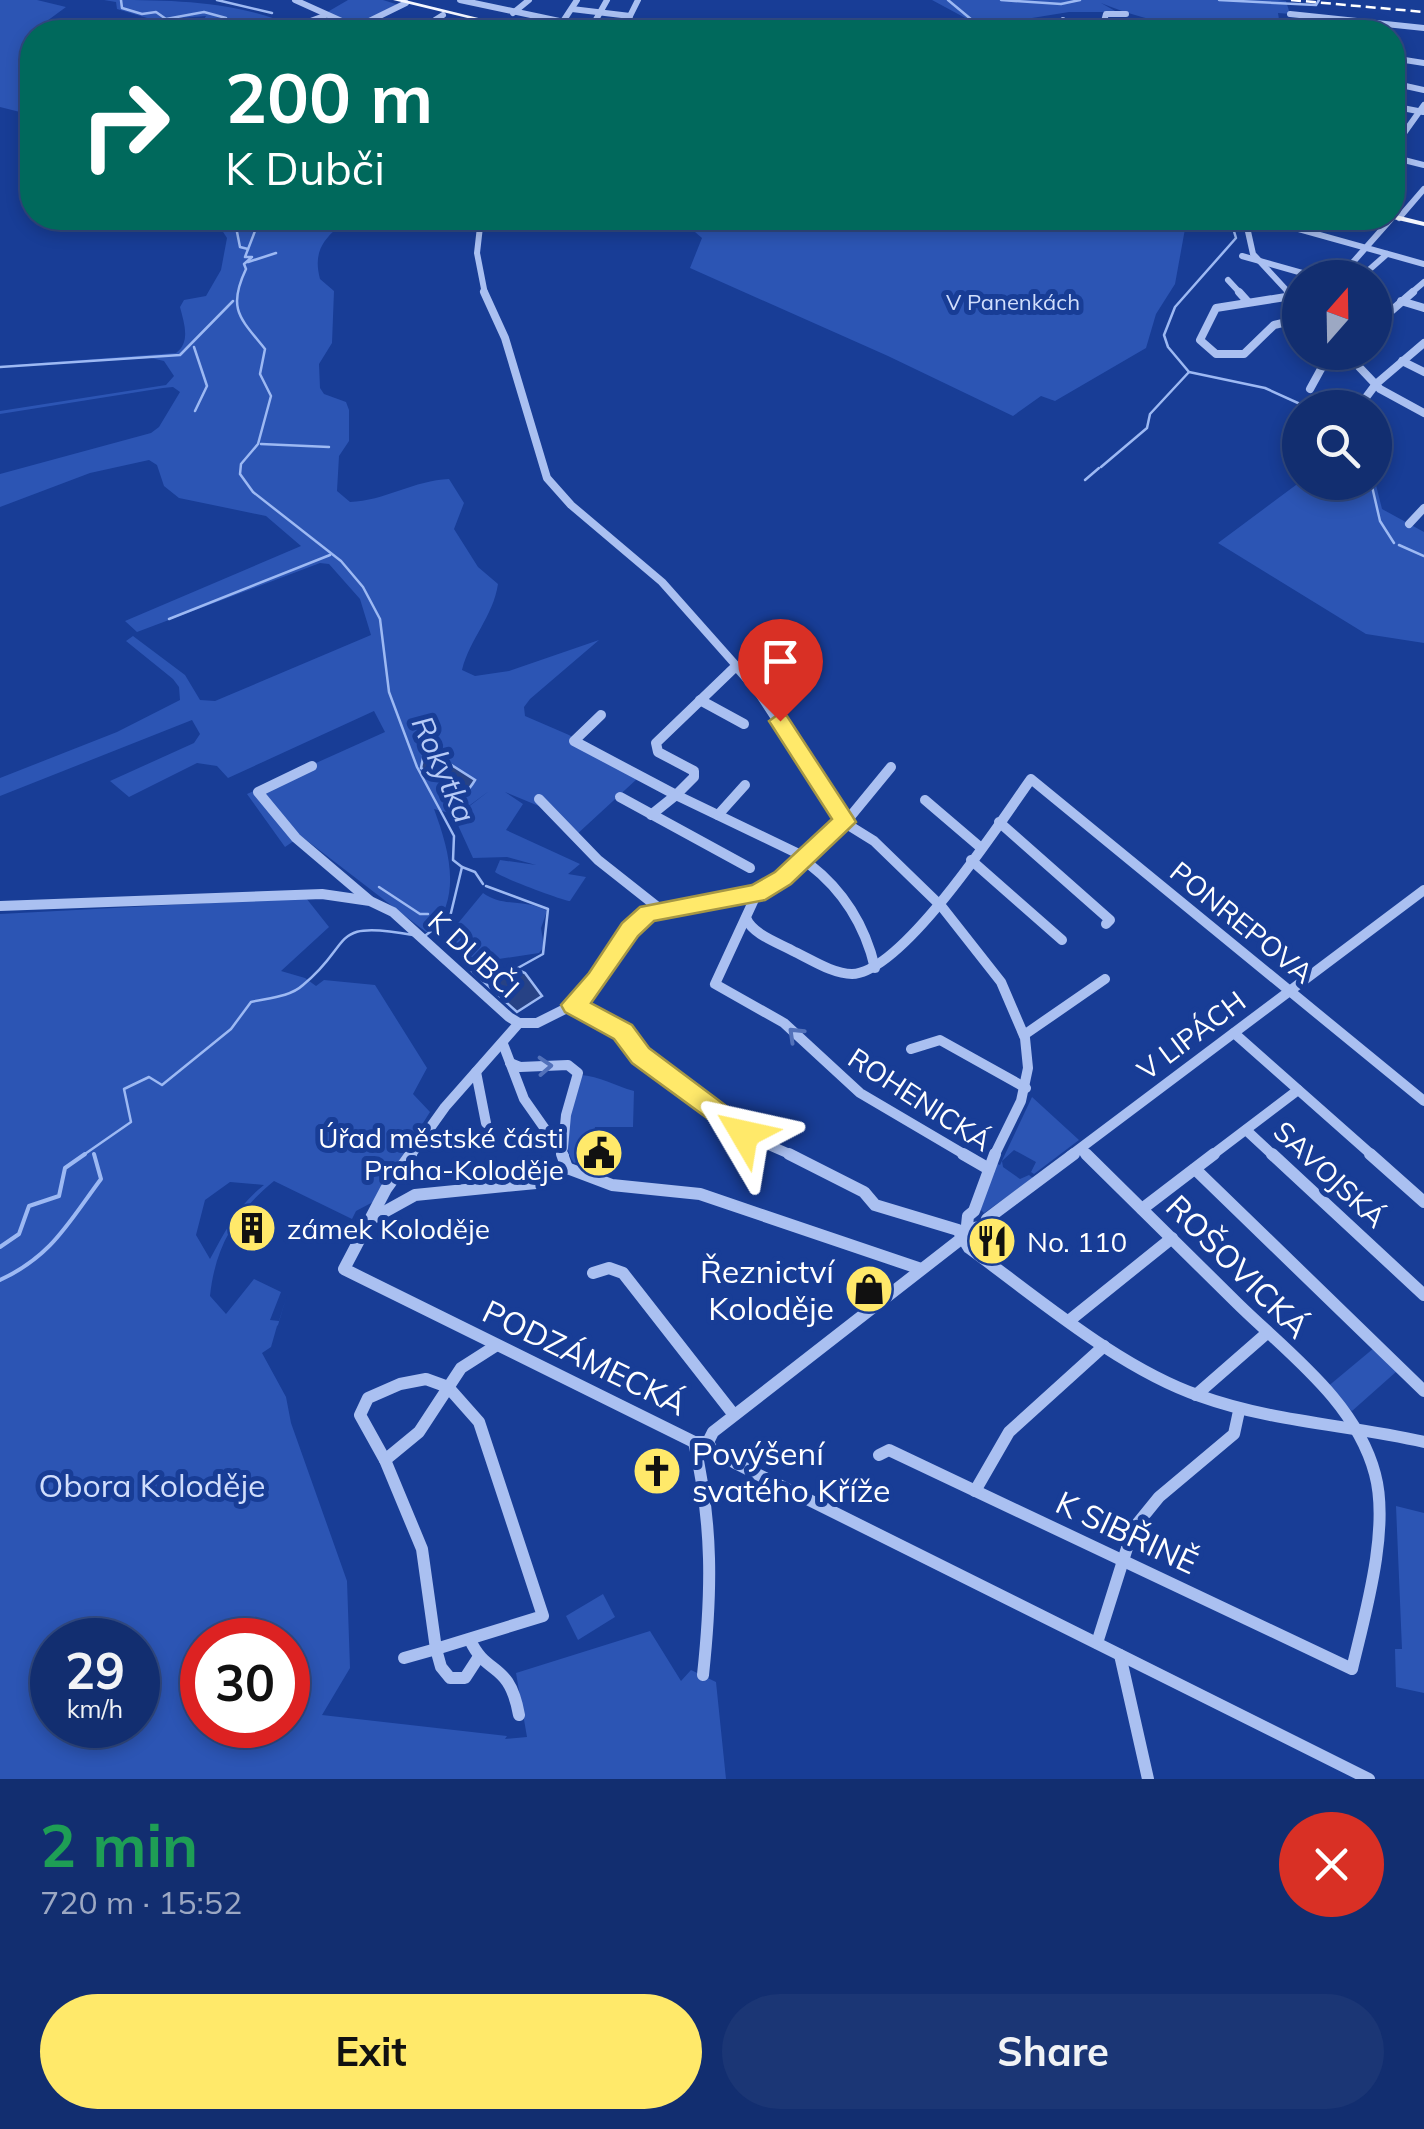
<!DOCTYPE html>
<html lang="en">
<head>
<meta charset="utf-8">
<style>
	body { margin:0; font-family:Mulish,sans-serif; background:#1b3675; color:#f1f3f6; height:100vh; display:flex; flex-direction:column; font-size:38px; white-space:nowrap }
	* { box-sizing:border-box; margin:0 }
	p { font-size:32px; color:#9ca8c3 }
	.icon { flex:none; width:55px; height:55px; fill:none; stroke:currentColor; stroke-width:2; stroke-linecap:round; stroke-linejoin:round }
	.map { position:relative; height:1779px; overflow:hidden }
	.drawer { display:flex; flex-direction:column; background:#122e70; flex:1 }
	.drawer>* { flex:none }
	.guide { position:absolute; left:20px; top:20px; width:1385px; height:210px; border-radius:40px; box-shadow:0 5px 15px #0003,0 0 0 2px #314a83; background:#00695c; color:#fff; overflow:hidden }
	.needle { width:65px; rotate:20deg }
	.buttons { position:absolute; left:1282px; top:260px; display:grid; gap:20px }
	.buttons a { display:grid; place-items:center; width:110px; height:110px; border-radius:50%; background:#122e70; box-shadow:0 5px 15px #0003,0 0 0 2px #314a83; font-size:50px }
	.speed { position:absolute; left:30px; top:1618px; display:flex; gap:20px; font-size:50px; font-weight:700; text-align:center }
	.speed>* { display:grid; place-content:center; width:130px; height:130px; border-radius:50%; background:#122e70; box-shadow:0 5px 15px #0003,0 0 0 2px #314a83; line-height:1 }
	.speed small { font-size:25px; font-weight:400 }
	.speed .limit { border:15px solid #d22; background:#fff; color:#111 }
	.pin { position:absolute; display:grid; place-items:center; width:85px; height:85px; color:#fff; margin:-102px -42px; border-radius:50% 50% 50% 0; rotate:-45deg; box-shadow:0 0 10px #0007 }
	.pin .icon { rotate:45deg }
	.me { position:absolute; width:110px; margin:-55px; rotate:306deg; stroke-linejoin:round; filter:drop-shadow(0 0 8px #0008) }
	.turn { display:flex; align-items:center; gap:35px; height:210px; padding:0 40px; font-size:45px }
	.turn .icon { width:130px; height:130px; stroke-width:2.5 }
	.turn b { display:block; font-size:70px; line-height:85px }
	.round { display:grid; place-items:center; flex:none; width:105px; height:105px; border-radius:52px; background:#1b3675 }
	.summary { display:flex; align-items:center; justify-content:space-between; height:170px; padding:0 40px }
	h1 { font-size:60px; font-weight:700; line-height:75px; color:#1e9e55 }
	.cta { display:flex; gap:20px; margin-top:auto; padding:20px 40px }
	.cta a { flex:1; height:115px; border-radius:60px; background:#ffe96a; color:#111; font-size:40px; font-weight:700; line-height:115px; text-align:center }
	.cta a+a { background:#1b3675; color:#f1f3f6 }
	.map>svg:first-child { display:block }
	.green { fill:#2c55b4; fill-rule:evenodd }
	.water { fill:#274285; stroke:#9db9f3; stroke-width:2.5 }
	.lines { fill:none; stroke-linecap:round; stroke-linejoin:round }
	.stream-far1 { stroke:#9db9f3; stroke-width:2.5 }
	.stream { stroke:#9db9f3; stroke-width:4 }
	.minor-far3 { stroke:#aac0f1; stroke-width:6 }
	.minor-far2 { stroke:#aac0f1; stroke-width:8 }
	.minor-far1 { stroke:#aac0f1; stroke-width:10 }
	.minor { stroke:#aac0f1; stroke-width:12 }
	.major { fill:#f4f7ff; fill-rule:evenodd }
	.rail { stroke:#fff; stroke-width:2.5; stroke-dasharray:10 5; stroke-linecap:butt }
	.oneway { stroke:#5271ba }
	.route { fill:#ffe96a; stroke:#a69745; stroke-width:2.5 }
	.labels { text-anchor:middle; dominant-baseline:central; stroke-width:10; stroke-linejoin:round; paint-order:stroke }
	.far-park-label { font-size:22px; fill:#d1defc; stroke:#183d96 }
	.street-label { font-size:28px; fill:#fff; stroke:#183d96 }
	.poi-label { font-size:28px; fill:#fff; stroke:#183d96; text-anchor:start }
	.water-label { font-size:30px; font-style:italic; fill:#b7cbf7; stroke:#183d96 }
	.near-street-label { font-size:32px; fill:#fff; stroke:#183d96 }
	.near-poi-label { font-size:32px; fill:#fff; stroke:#183d96; text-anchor:end }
	.near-park-label { font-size:32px; fill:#d1defc; stroke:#183d96 }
</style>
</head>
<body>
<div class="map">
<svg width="1424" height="1779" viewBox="0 0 1424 1779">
	<rect width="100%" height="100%" fill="#183d96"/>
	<g class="green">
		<path d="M0,0h37l29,7 -34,25v83l-32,-8z"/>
		<path d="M104,0c66,0 129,0 190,26 -32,13 -63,5 -93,-2l5,-8 -52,4 -37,-11 -1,-7z"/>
		<path d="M348,0h35l16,5 -45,21 -30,-12z"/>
		<path d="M932,0h346l8,1 4,13 -12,-1 3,19c-62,1 -122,-5 -180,-29l16,9h-48l-37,6 -9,14h-66l16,-6 -2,-5z"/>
		<path d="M214,218l124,1 -1,9c-17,15 -23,28 -17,51l14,12 -2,52 -13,21 1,24 4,6 22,8 3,8v31l-10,15 -2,35 13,11c34,-1 65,-22 99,-23l15,24 -10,26 24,38 20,17c-5,33 -28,54 -36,86l13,6 34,-5 90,-31 -69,59 -6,8 1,9 44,19 69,43 -63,58 -29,-27 -41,-17 18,12 -17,26 74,34 -12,10 18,3 -16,24c-6,0 -70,-24 -75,-29l5,-12 36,5 -29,-8 -34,1 -16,-35 13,-18 19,-14 -31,24 -24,-6c15,41 28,86 -2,122l-6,1 -125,-96 -16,11 -38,-53 138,-62 -11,-21 -146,67 -11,-12 -20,-3 -68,34 -19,-16 84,-38 6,-9 -8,-14 -192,76v-18l117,-46 63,-32 -1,-13 -6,-8 -47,-38 7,-5 52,39 15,25 15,1 156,-66 -11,-36 -31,-35 -9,-1 -183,69 -12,-11 176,-75 -35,-30 -87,-18 -15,-12 -7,-21 -8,-5 -59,13 -90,34v-33l151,-41 8,-6 21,-35 -7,-5 -10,1 -163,26v-3l166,-26 8,-9 -10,-15 -13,-3 -151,8 176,-13c15,-11 8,-30 4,-46l4,-7 22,-4 15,-26 6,-32z"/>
		<path d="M700,218h487l-12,66 -19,30 -10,34 -91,53 -14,-5 -28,20 -125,-60 -198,-88 12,-30 -7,-6z"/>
		<path d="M1375,481l7,28 42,23v111l-58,-9 -148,-91 82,-61z"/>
		<path d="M483,893c21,15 41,5 64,18l-6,17 3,19 -5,6 -60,9 -34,-23z"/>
		<path d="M306,898l23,29 -48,44 24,7 11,8 8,-6 51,5 52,83 -14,26 17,18 -57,90 -17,9 -4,8 -78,-38c-38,31 -59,66 -64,115l16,18 28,-35 27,13 -11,28 9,1 8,-26 -9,30 -1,1 -6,21 -9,6 24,44 5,26 56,158 3,87 -28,47 185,21 -2,3 22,-2 -11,-64 134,-42 31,50 10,-11 25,12 10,97h-726v-865zM230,1182l34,3c-27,21 -38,45 -54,74l-14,-24 9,-35zM52,1640h86v85h-86zM202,1640h86v85h-86z"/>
		<path d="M580,1075c20,1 35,11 54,16l-1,36h-38l-4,31 -17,5c-17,-23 0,-62 6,-88z"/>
		<path d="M1032,1097l47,43 -45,34 -3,-2 5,-10 -22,-12 -12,11 1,6 17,12 9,-4 4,3 -49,35 -4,-4 17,-45 3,1z"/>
		<path d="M1374,1348l23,23 -45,40 -26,-23z"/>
		<path d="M1396,1506l28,7v180l-28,-6 -1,-38h7z"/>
		<path d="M603,1594l12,23 -37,23 -12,-24z"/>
	</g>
	<g class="water">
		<path d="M431,752l44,28c-6,10 -10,15 -22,13l-10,-14 -22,-11 2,-10z"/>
		<path d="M516,969l9,4 17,23 -25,16 -43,-39 16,2z"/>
	</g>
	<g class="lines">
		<g class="stream-far1">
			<path d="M121,0l1,8 20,6 14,-2 10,7 38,-7 22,6 -8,4 21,10"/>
			<path d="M217,0l55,13"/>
			<path d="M948,0l30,25"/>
			<path d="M1001,0l60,4 19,-4"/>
			<path d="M1219,0l97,5 3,-5"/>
			<path d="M246,218l-9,14 3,15 8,2"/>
			<path d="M260,218l-15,39h7l-8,7 2,5c-19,40 -6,49 19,80l-5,25 11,22 -13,48 -17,20 -1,10 13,18 88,69 22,26 17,32 9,73 28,75 37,69 -1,24 9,7 -12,50 -24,18"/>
			<path d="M1230,218l6,20 -61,69 -11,28 4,12 21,25 76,16 44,20"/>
			<path d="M705,230l5,-12"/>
			<path d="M248,262l28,-9"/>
			<path d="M194,347l13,39 -12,25"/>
			<path d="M0,367l180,-12 53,-54"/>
			<path d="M261,444l68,3"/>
			<path d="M1101,467l46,-39 3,-14 39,-42"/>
			<path d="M1085,480l14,-12"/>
			<path d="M1371,482l9,39 14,22"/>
			<path d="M1399,545l25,11"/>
			<path d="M169,619l161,-64"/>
			<path d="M462,867l13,5 8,12"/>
			<path d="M486,886l62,23 -5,45 -27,15"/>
			<path d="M379,887l41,27h8"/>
			<path d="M82,1156l49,-34 -7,-33 25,-12 13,8 69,-56 20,-27c17,-4 39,-5 52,-17 52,-42 24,-66 110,-50"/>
		</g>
		<g class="stream">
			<path d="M0,1247l19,-13 10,-28 30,-10 6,-28 20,-14"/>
			<path d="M0,1280c52,-24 68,-57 101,-101l-7,-25"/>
		</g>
		<g class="minor-far3">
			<path d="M295,0l71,32"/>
			<path d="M460,0l104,22"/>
			<path d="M572,9l58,7"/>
			<path d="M513,13l16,-13"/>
			<path d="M1290,14l134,14"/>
			<path d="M355,28l51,-25"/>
			<path d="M281,32l43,-16"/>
			<path d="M416,32l27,-17"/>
			<path d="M497,32l7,-5"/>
			<path d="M556,32l21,-32"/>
			<path d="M589,32l18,-32"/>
			<path d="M622,32l16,-32"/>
			<path d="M1058,32l5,-12"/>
			<path d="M1101,32l5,-18h20"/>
			<path d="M1147,32l4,-10 71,10"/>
			<path d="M1392,58l32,5"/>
			<path d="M1392,83l32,7"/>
			<path d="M1392,106l31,6"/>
			<path d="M1392,150l32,-45"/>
			<path d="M1392,157l32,8"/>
			<path d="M481,218l-4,35 8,41"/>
			<path d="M1245,218l8,36 37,40"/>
			<path d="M1259,218l165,46"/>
			<path d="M1399,218l25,-29"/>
			<path d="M1242,256l78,22"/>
			<path d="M1370,269l17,-15"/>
			<path d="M1339,278l53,-60"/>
			<path d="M1228,280l13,14"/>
			<path d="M1410,294l14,-12"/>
		</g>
		<g class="minor-far2">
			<path d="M484,292l21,46 42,140 24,27 91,77 79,89"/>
			<path d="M1239,292l9,10"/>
			<path d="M1288,292l12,13"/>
			<path d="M1292,296l-76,12 -16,32 16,14h28l30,-29 26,-6"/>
			<path d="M1401,301l23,7"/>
			<path d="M1375,325l38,-33"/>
			<path d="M1345,352l35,37 44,24"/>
			<path d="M1402,361l22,11"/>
			<path d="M1310,389l11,-20 21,-17"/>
			<path d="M1358,408l18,-24 48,-41"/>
			<path d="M1409,524l15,-16"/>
			<path d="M730,671l6,-5"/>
		</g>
		<g class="minor-far1">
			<path d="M739,669l20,23 86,131 29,18 68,66 59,75 24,56 3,30 -7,33 -27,55"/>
			<path d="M700,700l44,24"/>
			<path d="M601,715l-27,26 102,54 18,-18v-6l-36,-19 -2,-9 77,-74"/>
			<path d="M312,766l-54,26 38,46 73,62"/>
			<path d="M620,797l130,71"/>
			<path d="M539,799l59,61 62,49"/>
			<path d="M925,800l55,47"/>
			<path d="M651,815l25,-20 127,61"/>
			<path d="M718,815l27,-30"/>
			<path d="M999,822l111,98 -4,4"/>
			<path d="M971,860l91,80"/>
			<path d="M809,864c35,27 56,61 66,104"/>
			<path d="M757,893l-42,91 69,39 76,70 107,63"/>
			<path d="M0,906l322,-12 48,7 23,11 116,105 10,6h18l36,-18 14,-12 43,-64 18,-16 79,-13 45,-14 59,-57 14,-6 46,-56"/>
			<path d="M746,918c7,17 33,25 49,34 17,8 38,22 57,22 51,-1 149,-153 179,-195l393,322"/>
			<path d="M573,1005l50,27 17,24 104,78 50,22"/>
			<path d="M1234,1033l139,123"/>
			<path d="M1024,1035l81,-56"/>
			<path d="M503,1044l21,55 40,57"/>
			<path d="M911,1049l29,-9 86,48"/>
			<path d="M510,1063l10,4 48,-2 10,8 -12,42 -3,33"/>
			<path d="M476,1072l10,51"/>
			<path d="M1246,1130l28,26"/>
			<path d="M1081,1149l7,7"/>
			<path d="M410,1156l35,-49 74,-84"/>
			<path d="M1070,1156l354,-266"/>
			<path d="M1211,1156l87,-66"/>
		</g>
		<g class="minor">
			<path d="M411,1154l-25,35 -42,80 350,173h14"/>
			<path d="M562,1154l5,14"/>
			<path d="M789,1154l75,38 11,13 83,25 11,18c69,50 150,120 231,148 72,26 150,29 224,46"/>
			<path d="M963,1154l26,15"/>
			<path d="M1272,1154l152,141"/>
			<path d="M1370,1154l54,48"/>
			<path d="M567,1168l45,17 88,9 221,75"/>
			<path d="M1195,1169l229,222"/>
			<path d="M1142,1209l72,-55"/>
			<path d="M368,1221l47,-26 121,-12 31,-15"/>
			<path d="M966,1235l2,-19 6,-5 21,-57"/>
			<path d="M593,1273l16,-5 14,5 111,142"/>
			<path d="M1070,1320l102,-82"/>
			<path d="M426,1379l22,8 31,35 64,194 -107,33 -14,-100 -37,-89 -25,-45 8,-17 32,-14z"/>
			<path d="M1196,1395l71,-62"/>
			<path d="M694,1442c19,83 18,149 9,233"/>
			<path d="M708,1442l5,-10 262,-204 10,-2 2,-7 87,-65"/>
			<path d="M708,1442l4,8 25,14 632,315"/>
			<path d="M879,1455l10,-5 463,219c13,-55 38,-140 23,-195 -19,-72 -87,-121 -137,-170 -51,-50 -102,-100 -152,-150"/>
			<path d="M385,1460l34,-28 42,-64 36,-23"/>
			<path d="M975,1491l34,-59 95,-86"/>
			<path d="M470,1640c17,37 39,20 49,75"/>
			<path d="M1097,1643l36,-114 26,-32 75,-63 5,-23"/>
			<path d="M436,1649l5,18 9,11h15l13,-20"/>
			<path d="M1120,1655l28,124"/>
			<path d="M404,1658l32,-9"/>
		</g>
		<g class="major">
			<path d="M393,0h12l130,32h-10z"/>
			<path d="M1392,214l32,8v4l-35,-8h3z"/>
		</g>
		<path class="rail" d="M1291,0l133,12"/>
	</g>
	<defs><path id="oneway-chevron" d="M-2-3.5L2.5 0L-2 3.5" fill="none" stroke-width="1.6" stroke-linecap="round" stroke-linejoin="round" transform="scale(2.5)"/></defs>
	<g class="oneway">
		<use href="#oneway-chevron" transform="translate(795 1034) rotate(-136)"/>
		<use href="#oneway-chevron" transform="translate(545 1066) rotate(-3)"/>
	</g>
	<path class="route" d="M780,713l7,3 66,101 3,5 -65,62 -26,16 -111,21 -16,15 -47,67 41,22 17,23 104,78 4,8 -4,8 -9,3 -112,-82 -18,-24 -49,-27 -4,-7 28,-32 33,-50 18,-16 112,-22 23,-13 57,-53 -63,-98z"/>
	<defs>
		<g id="civic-disc" transform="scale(2.5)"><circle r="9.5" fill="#ffe96a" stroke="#183d96"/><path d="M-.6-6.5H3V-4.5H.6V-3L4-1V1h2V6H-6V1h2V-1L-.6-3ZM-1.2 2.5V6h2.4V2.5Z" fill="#111"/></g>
		<g id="building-disc" transform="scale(2.5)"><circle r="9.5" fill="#ffe96a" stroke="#183d96"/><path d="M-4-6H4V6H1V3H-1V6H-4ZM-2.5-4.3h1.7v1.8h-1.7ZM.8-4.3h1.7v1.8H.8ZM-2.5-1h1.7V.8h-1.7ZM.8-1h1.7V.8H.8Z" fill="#111"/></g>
		<g id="restaurant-disc" transform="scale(2.5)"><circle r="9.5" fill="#ffe96a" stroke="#183d96"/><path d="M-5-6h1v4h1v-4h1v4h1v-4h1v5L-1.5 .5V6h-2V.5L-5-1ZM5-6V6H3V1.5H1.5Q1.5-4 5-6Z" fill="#111"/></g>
		<g id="shop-disc" transform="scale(2.5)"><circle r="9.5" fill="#ffe96a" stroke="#183d96"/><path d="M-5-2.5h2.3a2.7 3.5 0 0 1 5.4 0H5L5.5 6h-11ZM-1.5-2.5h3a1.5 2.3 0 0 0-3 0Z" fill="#111"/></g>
		<g id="church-disc" transform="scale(2.5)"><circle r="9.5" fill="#ffe96a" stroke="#183d96"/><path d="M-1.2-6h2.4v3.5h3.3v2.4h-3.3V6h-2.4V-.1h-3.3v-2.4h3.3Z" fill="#111"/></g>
	</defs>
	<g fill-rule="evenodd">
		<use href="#civic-disc" x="599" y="1153"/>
		<use href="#building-disc" x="252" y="1228"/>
		<use href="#restaurant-disc" x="992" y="1241"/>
		<use href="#shop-disc" x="869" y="1289"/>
		<use href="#church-disc" x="657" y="1471"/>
	</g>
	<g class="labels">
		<g class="far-park-label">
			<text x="1013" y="302">V Panenkách</text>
		</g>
		<g class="street-label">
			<text transform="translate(1242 922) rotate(39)">PONREPOVA</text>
			<text transform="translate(474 954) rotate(43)">K DUBČI</text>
			<text transform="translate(1191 1035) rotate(-37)">V LIPÁCH</text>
			<text transform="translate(920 1099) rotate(33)">ROHENICKÁ</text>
			<text transform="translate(1330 1174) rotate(43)">SAVOJSKÁ</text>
		</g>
		<g class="poi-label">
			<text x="564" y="1137" text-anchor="end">Úřad městské části<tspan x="564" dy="32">Praha-Koloděje</tspan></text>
			<text x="287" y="1228">zámek Koloděje</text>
			<text x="1027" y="1241">No. 110</text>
		</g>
		<g class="water-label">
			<text transform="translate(444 769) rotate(66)">Rokytka</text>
		</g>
		<g class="near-street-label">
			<text transform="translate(1238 1266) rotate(45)">ROŠOVICKÁ</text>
			<text transform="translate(585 1357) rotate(26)">PODZÁMECKÁ</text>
			<text transform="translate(1127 1532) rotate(25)">K SIBŘINĚ</text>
		</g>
		<g class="near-poi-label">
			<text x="834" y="1271">Řeznictví<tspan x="834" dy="37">Koloděje</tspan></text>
			<text x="692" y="1453" text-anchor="start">Povýšení<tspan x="692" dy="37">svatého Kříže</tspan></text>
		</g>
		<g class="near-park-label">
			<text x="152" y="1485">Obora Koloděje</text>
		</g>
	</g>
</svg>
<div class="buttons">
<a><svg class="needle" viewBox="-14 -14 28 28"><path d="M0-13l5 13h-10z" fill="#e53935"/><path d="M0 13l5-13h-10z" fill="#9ca8c3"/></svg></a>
<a><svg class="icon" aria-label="search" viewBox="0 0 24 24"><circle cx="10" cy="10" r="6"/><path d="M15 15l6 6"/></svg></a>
</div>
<div class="speed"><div>29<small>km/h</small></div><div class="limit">30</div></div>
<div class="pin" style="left:780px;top:721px;background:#d93025"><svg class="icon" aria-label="arrive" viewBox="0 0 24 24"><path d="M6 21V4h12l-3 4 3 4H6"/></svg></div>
<svg class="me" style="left:744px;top:1134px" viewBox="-20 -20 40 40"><path d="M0-17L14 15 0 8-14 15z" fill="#ffe96a" stroke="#fff" stroke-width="4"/></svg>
<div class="guide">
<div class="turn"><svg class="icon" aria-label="right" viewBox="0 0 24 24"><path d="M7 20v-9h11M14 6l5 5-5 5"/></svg><div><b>200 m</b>K Dubči</div></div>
</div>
</div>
<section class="drawer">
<div class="summary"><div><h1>2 min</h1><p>720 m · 15:52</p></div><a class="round" style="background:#d93025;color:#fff"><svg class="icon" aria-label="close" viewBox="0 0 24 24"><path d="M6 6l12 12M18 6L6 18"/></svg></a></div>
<div class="cta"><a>Exit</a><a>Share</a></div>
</section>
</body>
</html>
